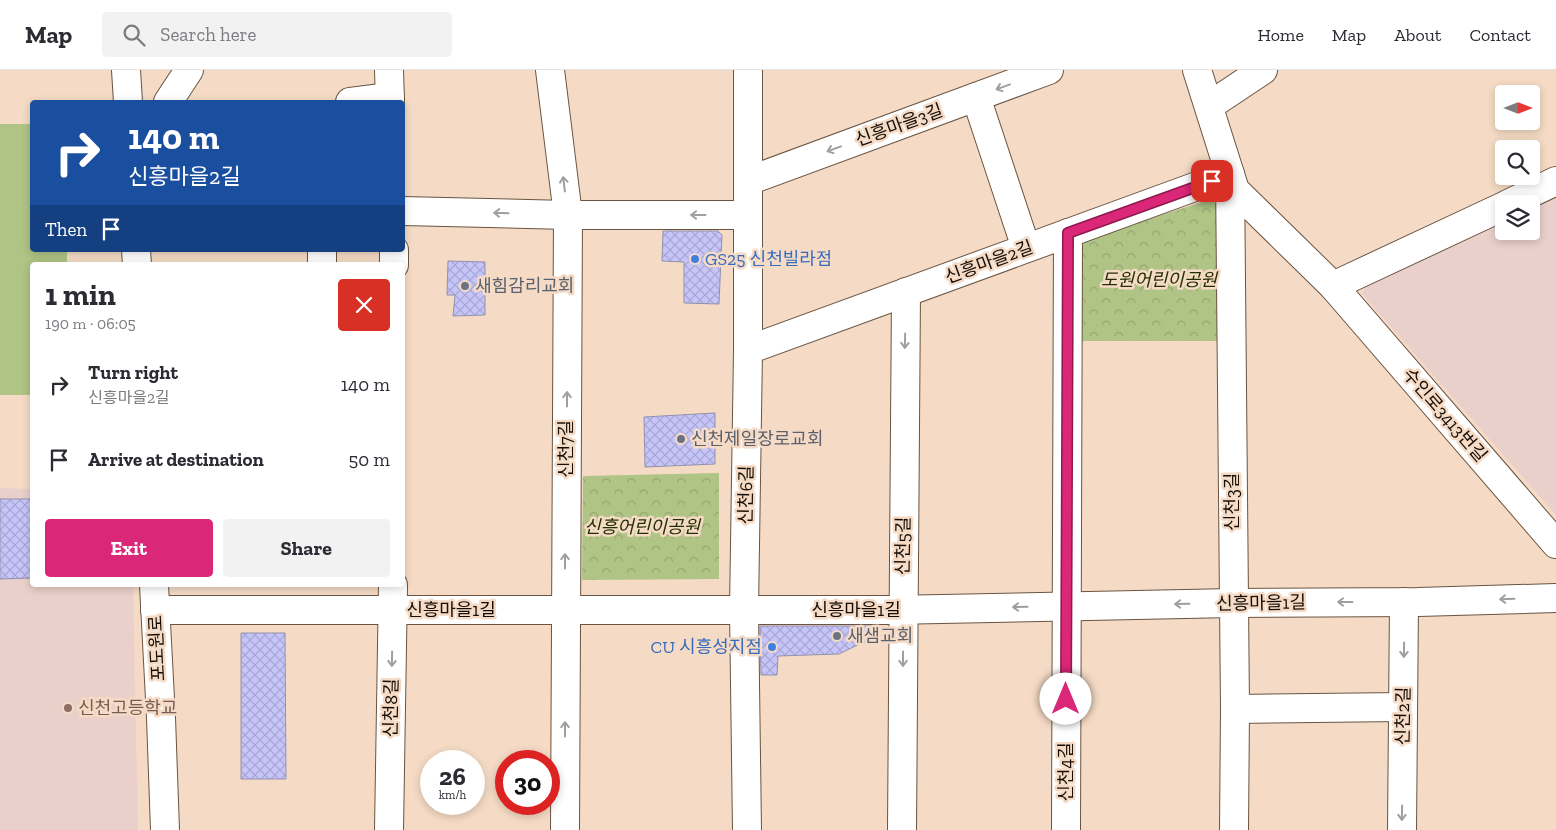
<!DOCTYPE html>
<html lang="en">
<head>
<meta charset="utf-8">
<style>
	body { margin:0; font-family:"Zilla Slab","Noto Sans KR",serif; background:#f2f2f3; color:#2b2b33; height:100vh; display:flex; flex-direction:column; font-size:19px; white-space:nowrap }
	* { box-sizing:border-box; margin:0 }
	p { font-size:16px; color:#7c7c81 }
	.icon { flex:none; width:28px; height:28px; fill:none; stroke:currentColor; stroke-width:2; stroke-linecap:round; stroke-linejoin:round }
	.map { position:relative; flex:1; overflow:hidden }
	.drawer { position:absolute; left:30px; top:192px; width:375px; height:325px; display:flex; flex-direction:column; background:#fff; border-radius:5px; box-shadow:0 2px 8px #0003 }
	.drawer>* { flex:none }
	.top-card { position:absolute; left:30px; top:30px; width:375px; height:152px; border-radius:5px; box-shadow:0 2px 8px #0003; background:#1a4fa0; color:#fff; overflow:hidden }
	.needle { width:32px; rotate:90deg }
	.tools { position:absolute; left:1495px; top:15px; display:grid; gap:10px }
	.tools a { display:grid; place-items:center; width:45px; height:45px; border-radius:5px; background:#fff; box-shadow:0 2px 8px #0003; font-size:25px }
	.speed { position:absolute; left:420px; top:680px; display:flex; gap:10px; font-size:25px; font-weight:700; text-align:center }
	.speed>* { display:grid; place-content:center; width:65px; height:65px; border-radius:50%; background:#fff; box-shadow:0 2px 8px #0003; line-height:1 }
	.speed small { font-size:12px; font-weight:400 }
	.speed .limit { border:8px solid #d22; background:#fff; color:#111 }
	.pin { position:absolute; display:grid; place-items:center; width:42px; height:42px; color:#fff; margin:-21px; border-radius:10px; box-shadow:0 2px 8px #0006 }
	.me { position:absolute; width:55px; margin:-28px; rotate:0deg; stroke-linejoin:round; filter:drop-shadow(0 0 4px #0008) }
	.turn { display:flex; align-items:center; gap:18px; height:105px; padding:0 15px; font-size:22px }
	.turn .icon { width:65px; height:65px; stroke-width:2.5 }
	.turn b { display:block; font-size:35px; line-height:42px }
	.then { display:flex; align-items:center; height:48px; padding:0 15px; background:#0003; gap:10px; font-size:19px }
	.round { display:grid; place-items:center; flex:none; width:52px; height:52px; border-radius:5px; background:#f2f2f3 }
	.summary { display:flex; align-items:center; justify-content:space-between; height:85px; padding:0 15px }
	h1 { font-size:30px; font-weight:700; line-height:38px }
	.button { display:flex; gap:10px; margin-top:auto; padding:10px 15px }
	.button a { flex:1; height:58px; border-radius:5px; background:#db2777; color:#fff; font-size:20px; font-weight:700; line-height:58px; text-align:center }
	.button a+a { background:#f2f2f3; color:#2b2b33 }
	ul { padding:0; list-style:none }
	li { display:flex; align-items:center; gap:15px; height:75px; padding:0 15px }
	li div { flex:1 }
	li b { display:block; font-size:19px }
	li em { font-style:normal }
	header { display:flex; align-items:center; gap:30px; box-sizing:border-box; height:70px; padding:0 25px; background:#fff; border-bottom:1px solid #e1e1e2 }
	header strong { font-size:24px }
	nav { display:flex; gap:28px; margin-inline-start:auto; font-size:18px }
	.search { width:350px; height:45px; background:#f2f2f3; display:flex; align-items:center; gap:12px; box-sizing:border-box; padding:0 18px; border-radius:5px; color:#7c7c81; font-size:19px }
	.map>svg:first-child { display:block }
	.education { fill:#ead0ca }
	.green { fill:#afc485 }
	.park { fill:url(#park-crowns) }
	.building { fill:url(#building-cross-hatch); stroke:#9291ad }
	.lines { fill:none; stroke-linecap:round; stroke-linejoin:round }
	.minor-casing { stroke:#6a5441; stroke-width:30 }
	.minor { stroke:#fff; stroke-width:28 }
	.oneway { stroke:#a19e9b }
	.route-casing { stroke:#8e194d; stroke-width:12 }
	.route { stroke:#db2777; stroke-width:9 }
	.shop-dot { fill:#3f7fe0; stroke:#f5dbc5; stroke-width:2 }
	.worship-dot { fill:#6b7280; stroke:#f5dbc5; stroke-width:2 }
	.education-dot { fill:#8d6e63; stroke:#f5dbc5; stroke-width:2 }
	.labels { text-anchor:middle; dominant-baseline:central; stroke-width:5; stroke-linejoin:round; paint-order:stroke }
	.street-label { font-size:18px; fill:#150d06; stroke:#f5dbc5 }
	.shop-label { font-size:18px; fill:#366cbe; stroke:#f5dbc5; text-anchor:start }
	.park-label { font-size:18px; font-style:italic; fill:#222f00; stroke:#f5dbc5 }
	.worship-label { font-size:18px; fill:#5b616d; stroke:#f5dbc5; text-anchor:start }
	.education-label { font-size:18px; fill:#785e54; stroke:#f5dbc5; text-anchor:start }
</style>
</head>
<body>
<header>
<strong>Map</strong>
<div class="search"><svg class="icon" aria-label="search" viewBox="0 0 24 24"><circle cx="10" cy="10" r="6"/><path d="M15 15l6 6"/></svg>Search here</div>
<nav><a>Home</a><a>Map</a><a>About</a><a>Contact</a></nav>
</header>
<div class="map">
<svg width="1556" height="760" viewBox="0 0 1556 760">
	<defs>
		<pattern id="park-crowns" width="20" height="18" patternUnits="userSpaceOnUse" patternTransform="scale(1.25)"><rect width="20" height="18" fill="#afc485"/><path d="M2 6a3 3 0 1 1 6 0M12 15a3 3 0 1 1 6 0" fill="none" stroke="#96a771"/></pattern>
		<pattern id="building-cross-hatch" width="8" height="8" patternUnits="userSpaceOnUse" patternTransform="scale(1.25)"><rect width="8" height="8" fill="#c6c5f9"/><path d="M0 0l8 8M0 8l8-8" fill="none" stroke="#a9a8d4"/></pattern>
	</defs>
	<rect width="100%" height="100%" fill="#f5dbc5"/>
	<g class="education">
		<path d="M1556,121v324l-194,-221 12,-22 130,-58v17h27v-27z"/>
		<path d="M0,418l32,1v96h101l5,245h-138z"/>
	</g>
	<path class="green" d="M0,54h32v126h35v15h-35v130h-32z"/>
	<g class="park">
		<path d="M1212,129l9,15 -3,127h-142l-3,-82 12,-20z"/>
		<path d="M719,403v106l-137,1 1,-104z"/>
	</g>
	<g class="building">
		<path d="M663,161h55l4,4 -3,69 -35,-1v-41l-22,-1z"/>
		<path d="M448,191l37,1v53l-32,1 2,-21h-8z"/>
		<path d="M715,343v51l-70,3 -1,-50z"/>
		<path d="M0,429h32v79l-32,1z"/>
		<path d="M760,556h116v10l-37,18 -61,2 -1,19h-16z"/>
		<path d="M241,563h44l1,146h-45z"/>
	</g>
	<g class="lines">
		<g class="minor-casing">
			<g id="minor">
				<path d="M126,0l2,32"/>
				<path d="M389,0l1,32"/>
				<path d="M550,0l18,145 -3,615"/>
				<path d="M1197,0l38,120 98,96 223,258"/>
				<path d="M976,27l50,151"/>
				<path d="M168,32l21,-32"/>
				<path d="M350,32l40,-5"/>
				<path d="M1209,36l54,-36"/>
				<path d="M748,111l301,-111"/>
				<path d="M1508,134l48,-23"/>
				<path d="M402,141l166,4h179"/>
				<path d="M136,180l1,15"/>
				<path d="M322,180v15"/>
				<path d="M394,195v-15"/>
				<path d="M1333,216l171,-80"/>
				<path d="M748,280l482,-176 5,535 -1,121"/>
				<path d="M154,515l7,133 4,112"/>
				<path d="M155,540h735l343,-7 185,-1 138,-4"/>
				<path d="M1235,639l168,-2"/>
				<path d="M389,760l4,-245"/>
				<path d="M747,760l-3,-220 4,-260v-280"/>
				<path d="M902,760l4,-538"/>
				<path d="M1066,760l2,-597"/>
				<path d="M1402,760l2,-228"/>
			</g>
		</g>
		<use href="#minor" class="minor"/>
	</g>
	<defs><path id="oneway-shaft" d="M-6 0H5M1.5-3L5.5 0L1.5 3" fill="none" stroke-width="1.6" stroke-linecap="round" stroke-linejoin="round" transform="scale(1.25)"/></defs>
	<g class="oneway">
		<use href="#oneway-shaft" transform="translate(1003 17) rotate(160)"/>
		<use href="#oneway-shaft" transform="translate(834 79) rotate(160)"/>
		<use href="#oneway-shaft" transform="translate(564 114) rotate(-97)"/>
		<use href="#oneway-shaft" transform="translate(501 143) rotate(-178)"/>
		<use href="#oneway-shaft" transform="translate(698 145) rotate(180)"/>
		<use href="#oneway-shaft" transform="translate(905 271) rotate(91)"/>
		<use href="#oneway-shaft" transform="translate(567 329) rotate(-90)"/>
		<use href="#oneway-shaft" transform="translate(565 491) rotate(-90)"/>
		<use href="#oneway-shaft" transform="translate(1507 529) rotate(178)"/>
		<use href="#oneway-shaft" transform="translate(1345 532) rotate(180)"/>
		<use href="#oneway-shaft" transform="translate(1182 534) rotate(179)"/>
		<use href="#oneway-shaft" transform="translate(1020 537) rotate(179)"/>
		<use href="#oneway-shaft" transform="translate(1404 580) rotate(91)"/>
		<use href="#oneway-shaft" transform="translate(392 589) rotate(91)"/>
		<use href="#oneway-shaft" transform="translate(903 589) rotate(90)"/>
		<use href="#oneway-shaft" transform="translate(565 659) rotate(-90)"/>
		<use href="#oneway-shaft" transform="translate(1402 743) rotate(91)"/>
	</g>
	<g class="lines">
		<g class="route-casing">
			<path id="route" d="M1066,629l2,-466 144,-52"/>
		</g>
		<use href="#route" class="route"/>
	</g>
	<g class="shop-dot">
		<circle cx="695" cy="189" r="5"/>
		<circle cx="772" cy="577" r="5"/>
	</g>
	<g class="worship-dot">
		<circle cx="465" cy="216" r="5"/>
		<circle cx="681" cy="369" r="5"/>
		<circle cx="837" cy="566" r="5"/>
	</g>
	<circle class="education-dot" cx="68" cy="638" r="5"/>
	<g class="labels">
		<g class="street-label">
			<text transform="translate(899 55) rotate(-20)">신흥마을3길</text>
			<text transform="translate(989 192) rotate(-20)">신흥마을2길</text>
			<text transform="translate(1445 345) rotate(49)">수인로3413번길</text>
			<text transform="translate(566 379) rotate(-90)">신천7길</text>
			<text transform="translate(746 425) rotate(-89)">신천6길</text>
			<text transform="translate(1232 432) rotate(-90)">신천3길</text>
			<text transform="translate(903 476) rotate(-89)">신천5길</text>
			<text transform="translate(1261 533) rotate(-1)">신흥마을1길</text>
			<text x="451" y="540">신흥마을1길</text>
			<text x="856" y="540">신흥마을1길</text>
			<text transform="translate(157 578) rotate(-93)">포도원로</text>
			<text transform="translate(391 638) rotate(-89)">신천8길</text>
			<text transform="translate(1403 646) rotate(-89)">신천2길</text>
			<text transform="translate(1066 702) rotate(-90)">신천4길</text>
		</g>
		<g class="shop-label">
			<text x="705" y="189">GS25 신천빌라점</text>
			<text x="762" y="577" text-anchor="end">CU 시흥성지점</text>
		</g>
		<g class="park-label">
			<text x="1159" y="210">도원어린이공원</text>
			<text x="642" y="457">신흥어린이공원</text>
		</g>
		<g class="worship-label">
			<text x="475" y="216">새힘감리교회</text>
			<text x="691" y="369">신천제일장로교회</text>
			<text x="847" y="566">새샘교회</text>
		</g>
		<g class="education-label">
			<text x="78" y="638">신천고등학교</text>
		</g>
	</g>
</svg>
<div class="tools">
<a><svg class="needle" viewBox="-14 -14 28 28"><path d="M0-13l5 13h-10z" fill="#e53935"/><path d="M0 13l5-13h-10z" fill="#7c7c81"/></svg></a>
<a><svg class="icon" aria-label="search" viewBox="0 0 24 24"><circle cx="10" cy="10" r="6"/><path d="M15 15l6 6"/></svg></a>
<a><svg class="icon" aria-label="layers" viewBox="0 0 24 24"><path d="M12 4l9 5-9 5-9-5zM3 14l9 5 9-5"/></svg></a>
</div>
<div class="speed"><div>26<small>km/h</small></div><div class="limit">30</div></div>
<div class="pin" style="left:1212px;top:111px;background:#d93025"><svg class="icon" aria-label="arrive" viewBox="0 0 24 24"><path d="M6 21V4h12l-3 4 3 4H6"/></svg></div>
<svg class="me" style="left:1066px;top:629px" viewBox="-20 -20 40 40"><circle r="19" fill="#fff"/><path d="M0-13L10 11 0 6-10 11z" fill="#db2777"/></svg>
<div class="top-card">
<div class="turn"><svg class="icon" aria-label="right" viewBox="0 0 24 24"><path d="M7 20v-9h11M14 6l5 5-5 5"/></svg><div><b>140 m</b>신흥마을2길</div></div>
<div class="then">Then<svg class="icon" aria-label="arrive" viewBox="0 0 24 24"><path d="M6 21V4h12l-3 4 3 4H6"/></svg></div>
</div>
<section class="drawer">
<div class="summary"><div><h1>1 min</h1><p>190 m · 06:05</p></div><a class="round" style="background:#d93025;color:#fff"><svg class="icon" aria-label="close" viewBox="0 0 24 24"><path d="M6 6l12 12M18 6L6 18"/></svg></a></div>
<ul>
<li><svg class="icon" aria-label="right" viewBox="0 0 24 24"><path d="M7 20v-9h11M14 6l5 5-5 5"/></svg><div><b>Turn right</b><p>신흥마을2길</p></div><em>140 m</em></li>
<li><svg class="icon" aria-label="arrive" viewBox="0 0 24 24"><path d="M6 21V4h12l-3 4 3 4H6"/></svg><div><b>Arrive at destination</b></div><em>50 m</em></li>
</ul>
<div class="button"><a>Exit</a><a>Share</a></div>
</section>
</div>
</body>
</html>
